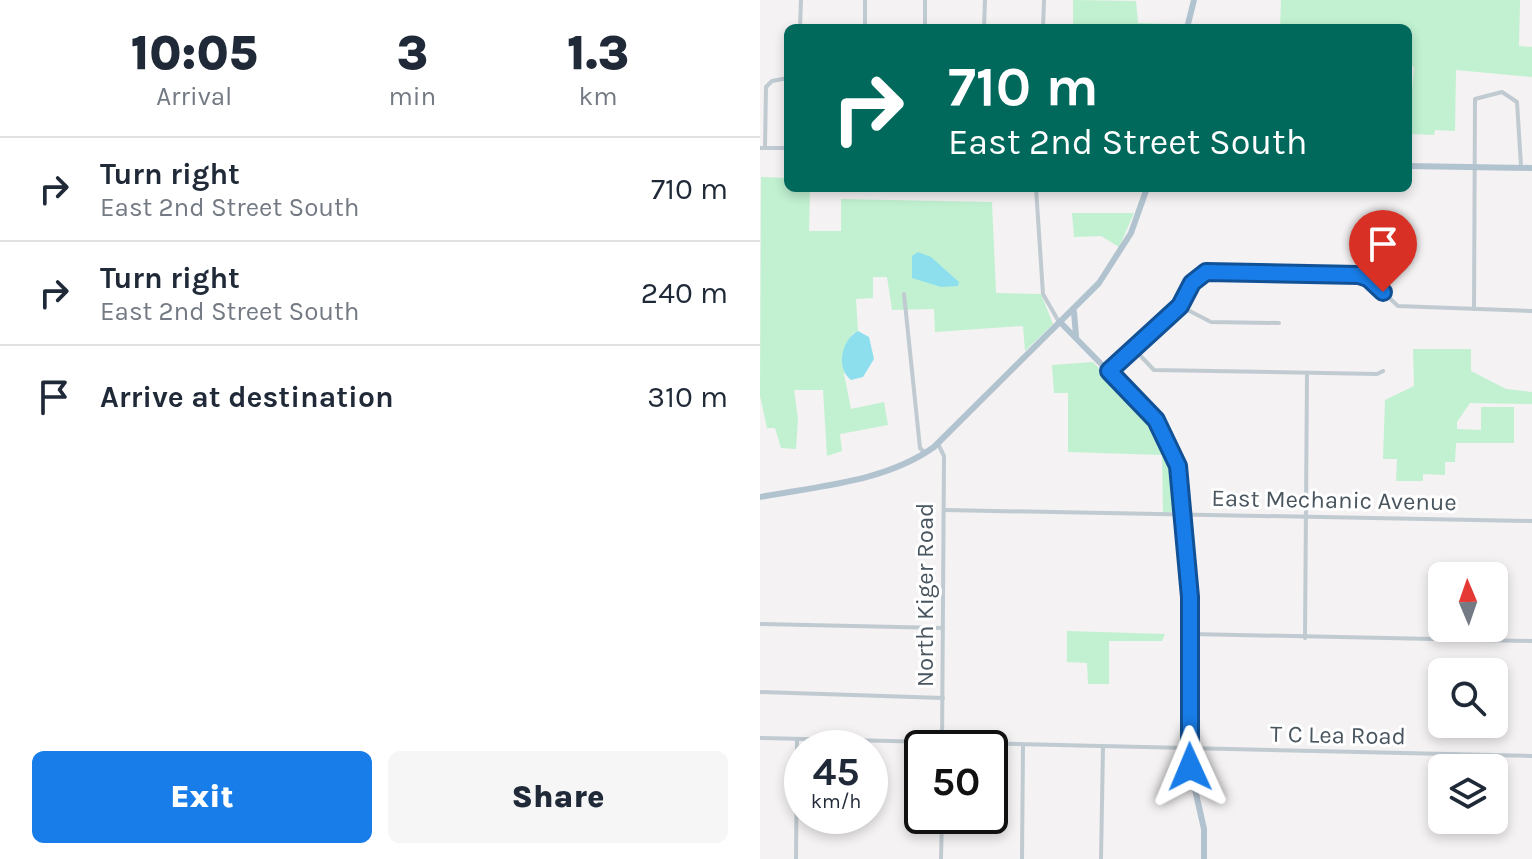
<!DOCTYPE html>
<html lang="en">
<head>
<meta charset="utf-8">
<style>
	body { margin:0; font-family:Karla,sans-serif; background:#f6f6f7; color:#1f2937; height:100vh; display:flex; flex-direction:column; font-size:30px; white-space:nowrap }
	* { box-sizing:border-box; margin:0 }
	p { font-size:26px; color:#747a83 }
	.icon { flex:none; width:44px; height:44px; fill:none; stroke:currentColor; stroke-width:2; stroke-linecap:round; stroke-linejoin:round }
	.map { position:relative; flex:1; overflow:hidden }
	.side { display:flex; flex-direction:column; background:#fff; width:760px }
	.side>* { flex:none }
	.hud { position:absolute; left:24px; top:24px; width:628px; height:168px; border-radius:12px; box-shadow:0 4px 12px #0003; background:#00695c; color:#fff; overflow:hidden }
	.needle { width:52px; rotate:358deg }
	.tools { position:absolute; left:668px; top:562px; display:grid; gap:16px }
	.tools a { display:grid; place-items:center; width:80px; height:80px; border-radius:12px; background:#fff; box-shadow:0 4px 12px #0003; font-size:40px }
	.speed { position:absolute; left:24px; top:730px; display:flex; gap:16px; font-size:40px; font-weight:700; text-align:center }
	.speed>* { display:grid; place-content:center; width:104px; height:104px; border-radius:50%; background:#fff; box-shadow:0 4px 12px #0003; line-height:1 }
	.speed small { font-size:20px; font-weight:400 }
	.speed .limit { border:4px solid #111; border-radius:12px; background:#fff; color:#111 }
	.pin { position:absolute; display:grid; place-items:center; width:68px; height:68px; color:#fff; margin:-82px -34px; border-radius:50% 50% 50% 0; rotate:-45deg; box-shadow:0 0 8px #0007 }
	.pin .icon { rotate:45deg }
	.me { position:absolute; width:88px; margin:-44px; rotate:359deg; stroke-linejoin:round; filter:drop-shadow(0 0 6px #0008) }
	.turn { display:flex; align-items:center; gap:28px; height:168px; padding:0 32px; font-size:36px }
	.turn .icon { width:104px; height:104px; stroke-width:2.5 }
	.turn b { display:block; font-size:56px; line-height:68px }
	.eta { display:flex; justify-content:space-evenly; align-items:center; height:136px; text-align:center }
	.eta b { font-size:48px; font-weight:800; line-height:56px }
	.button { display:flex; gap:16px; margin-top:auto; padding:16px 32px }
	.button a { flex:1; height:92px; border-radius:12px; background:#187de8; color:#fff; font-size:32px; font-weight:800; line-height:92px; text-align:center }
	.button a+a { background:#f6f6f7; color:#1f2937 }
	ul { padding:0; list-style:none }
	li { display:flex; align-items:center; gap:24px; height:104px; padding:0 32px; border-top:2px solid #e0e1e3 }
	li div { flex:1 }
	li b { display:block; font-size:30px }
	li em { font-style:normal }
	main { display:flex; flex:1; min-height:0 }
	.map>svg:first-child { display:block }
	.green { fill:#c1f1d1 }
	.water { fill:#8edfee }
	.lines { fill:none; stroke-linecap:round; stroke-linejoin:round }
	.minor { stroke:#c0cad1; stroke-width:4 }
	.major { stroke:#b2c3d0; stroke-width:6 }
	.route-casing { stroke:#105197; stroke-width:20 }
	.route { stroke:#187de8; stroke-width:14 }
	.labels { text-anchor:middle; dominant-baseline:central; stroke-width:6; stroke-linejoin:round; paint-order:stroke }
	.street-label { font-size:24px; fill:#495660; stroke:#fff }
</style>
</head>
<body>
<main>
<section class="side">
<div class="eta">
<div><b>10:05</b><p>Arrival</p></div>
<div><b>3</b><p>min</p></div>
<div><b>1.3</b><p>km</p></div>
</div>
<ul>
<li><svg class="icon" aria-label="right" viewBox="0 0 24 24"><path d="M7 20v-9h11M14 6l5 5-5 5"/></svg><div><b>Turn right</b><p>East 2nd Street South</p></div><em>710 m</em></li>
<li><svg class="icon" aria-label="right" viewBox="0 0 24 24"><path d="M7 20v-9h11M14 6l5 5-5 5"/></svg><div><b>Turn right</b><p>East 2nd Street South</p></div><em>240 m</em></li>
<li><svg class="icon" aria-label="arrive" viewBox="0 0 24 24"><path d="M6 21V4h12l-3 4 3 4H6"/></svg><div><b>Arrive at destination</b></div><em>310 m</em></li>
</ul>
<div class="button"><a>Exit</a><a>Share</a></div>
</section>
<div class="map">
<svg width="772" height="859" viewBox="0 0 772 859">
	<rect width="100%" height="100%" fill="#f4f2f2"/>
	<g class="green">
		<path d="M313,0l63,1 2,22 31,1v4h-96z"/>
		<path d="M521,0h239l-1,46 13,1v30l-76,-7 -1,61 -20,-1 -1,5 -26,-1 6,-67 -6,-1v-38h-128z"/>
		<path d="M1,177l27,1v10h22l-1,43h32v-32l151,3 4,91 45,1 12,30 -28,27 -2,-25 -88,6 -1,-23 -42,1 -5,-33h-14v21l-17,1 2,32 -6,3 -8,40 7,35 33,-7 4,23 -48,9 2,17 -15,5 -4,-66h-29l4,29 -2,30 -15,-1 -6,-20h-8l-7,-32z"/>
		<path d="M312,213h62l-15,34 -18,-11 -27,1z"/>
		<path d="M653,349h58v22l35,18 26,3v12l-62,-1 -13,19v7l24,1v-23h33v36h-58l-1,19h-10v13l-22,-1v7h-27l1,-22h-14l2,-59 29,-14z"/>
		<path d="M333,362l68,73 15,44v33l-13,1 -1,-58 -94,-3v-59h-14l-2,-28z"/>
		<path d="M307,631l98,3 -3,7h-53v43h-21l-1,-21 -20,-1z"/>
	</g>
	<g class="water">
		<path d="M158,252l13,5 28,25 -1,4 -17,1 -29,-9v-22z"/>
		<path d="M98,331l11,6 5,22 -11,18 -12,3c-16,-12 -9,-41 7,-49z"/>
	</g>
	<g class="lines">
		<g class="minor">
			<path d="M40,28l1,-28"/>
			<path d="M105,28v-28"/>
			<path d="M165,28v-28"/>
			<path d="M224,28l1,-28"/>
			<path d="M283,28l1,-28"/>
			<path d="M0,148h28"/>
			<path d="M5,148l1,-61 6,-6 16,-3"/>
			<path d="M276,188l7,106 16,28"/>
			<path d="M144,294l16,154 5,5"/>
			<path d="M420,306l31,16 68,1"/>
			<path d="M714,309l1,-210 27,-7 15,10 4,64"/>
			<path d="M374,349l20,21 223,4 6,-3"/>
			<path d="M349,371l71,-65 12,-23 14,-11 153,3 9,3 30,28 134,5"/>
			<path d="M178,444l6,12 -2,292"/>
			<path d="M184,510l588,11"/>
			<path d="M0,624l183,4"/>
			<path d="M431,634l341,7"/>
			<path d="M545,638l2,-264"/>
			<path d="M0,692l183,6"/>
			<path d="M0,738l772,18"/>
			<path d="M36,859l1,-120"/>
			<path d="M181,859l1,-43"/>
			<path d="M262,859l1,-114"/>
			<path d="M341,859l2,-112"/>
		</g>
		<g class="major">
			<path d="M427,28l7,-28"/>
			<path d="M648,166l124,2"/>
			<path d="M314,312l2,24"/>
			<path d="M301,323l95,97 22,46 12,131v170l14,62v30"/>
			<path d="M0,497c58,-11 125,-15 174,-50l165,-164 32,-50 16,-45"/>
		</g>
	</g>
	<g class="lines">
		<g class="route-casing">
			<path id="route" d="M430,767v-170l-12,-131 -22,-46 -47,-49 71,-65 12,-23 14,-11 153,3 9,3 15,14"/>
		</g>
		<use href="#route" class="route"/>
	</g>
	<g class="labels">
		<g class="street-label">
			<text transform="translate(574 500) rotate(1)">East Mechanic Avenue</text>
			<text transform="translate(165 595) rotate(-90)">North Kiger Road</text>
			<text transform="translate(578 735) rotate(1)">T C Lea Road</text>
		</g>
	</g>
</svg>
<div class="tools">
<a><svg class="needle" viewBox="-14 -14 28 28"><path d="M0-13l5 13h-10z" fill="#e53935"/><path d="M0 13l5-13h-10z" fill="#747a83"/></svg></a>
<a><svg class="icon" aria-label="search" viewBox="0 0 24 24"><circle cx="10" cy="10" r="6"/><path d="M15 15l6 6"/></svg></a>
<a><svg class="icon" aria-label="layers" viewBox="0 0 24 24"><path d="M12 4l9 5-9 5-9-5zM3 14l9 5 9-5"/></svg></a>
</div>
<div class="speed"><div>45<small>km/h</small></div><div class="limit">50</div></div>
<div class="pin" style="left:623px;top:292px;background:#d93025"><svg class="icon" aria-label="arrive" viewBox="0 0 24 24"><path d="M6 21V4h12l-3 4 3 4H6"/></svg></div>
<svg class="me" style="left:430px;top:767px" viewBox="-20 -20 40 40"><path d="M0-17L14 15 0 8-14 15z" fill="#187de8" stroke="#fff" stroke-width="4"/></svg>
<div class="hud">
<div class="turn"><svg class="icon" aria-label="right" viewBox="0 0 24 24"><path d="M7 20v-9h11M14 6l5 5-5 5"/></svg><div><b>710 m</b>East 2nd Street South</div></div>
</div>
</div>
</main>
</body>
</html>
